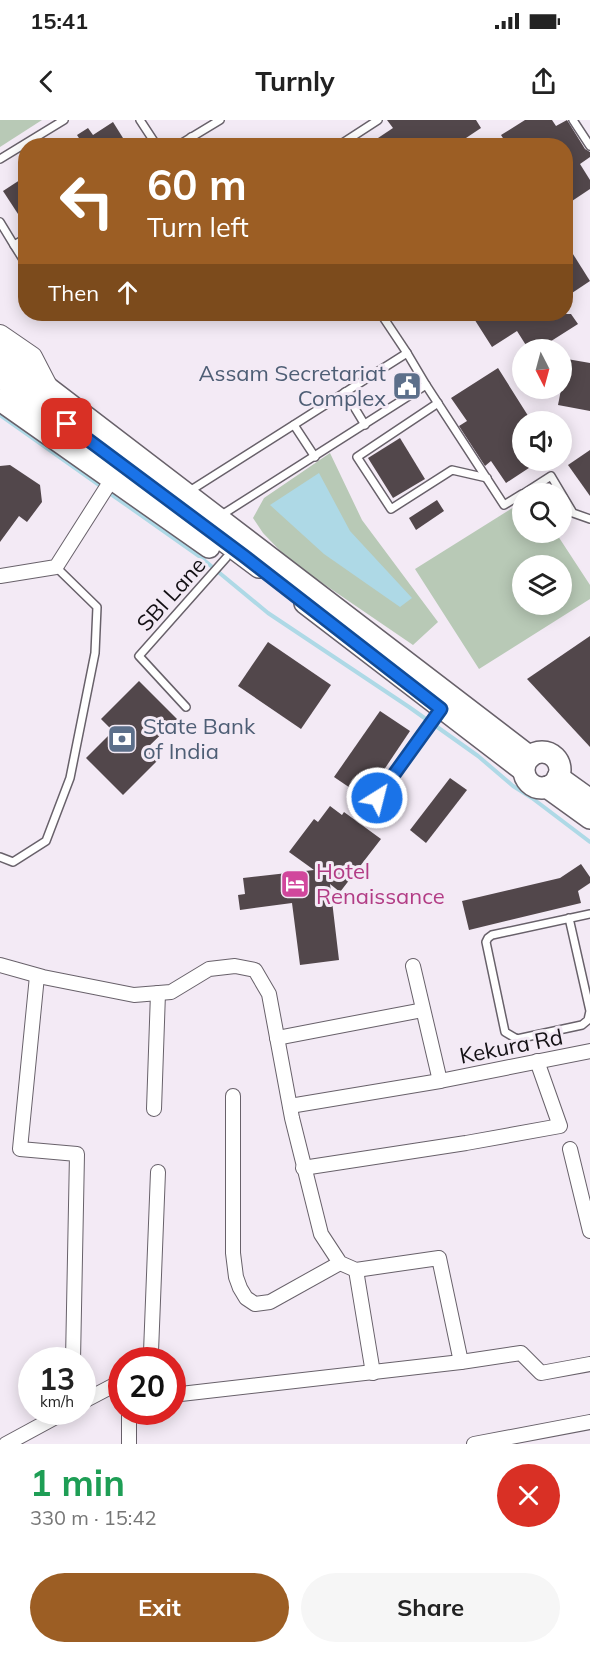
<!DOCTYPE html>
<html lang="en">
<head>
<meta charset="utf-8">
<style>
	body { margin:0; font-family:Mulish,sans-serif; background:#f6f6f6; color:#222; height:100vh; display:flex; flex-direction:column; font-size:22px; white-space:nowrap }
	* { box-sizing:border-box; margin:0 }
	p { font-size:20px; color:#767676 }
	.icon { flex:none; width:33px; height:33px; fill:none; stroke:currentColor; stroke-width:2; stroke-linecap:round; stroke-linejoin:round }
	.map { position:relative; height:1324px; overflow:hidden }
	.sheet { display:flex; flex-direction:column; background:#fff; flex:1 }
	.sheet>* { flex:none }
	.guide { position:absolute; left:18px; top:18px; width:555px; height:183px; border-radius:24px; box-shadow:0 3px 15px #0003; background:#9c5e24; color:#fff; overflow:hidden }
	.needle { width:39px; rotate:174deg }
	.buttons { position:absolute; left:512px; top:219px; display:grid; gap:12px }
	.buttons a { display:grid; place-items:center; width:60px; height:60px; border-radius:50%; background:#fff; box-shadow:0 3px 15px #0003; font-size:30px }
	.speed { position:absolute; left:18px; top:1227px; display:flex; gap:12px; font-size:30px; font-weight:700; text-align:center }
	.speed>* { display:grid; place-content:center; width:78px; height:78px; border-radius:50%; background:#fff; box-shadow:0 3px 15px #0003; line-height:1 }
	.speed small { font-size:15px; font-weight:400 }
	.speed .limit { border:9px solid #d22; background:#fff; color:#111 }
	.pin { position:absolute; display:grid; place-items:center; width:51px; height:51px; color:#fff; margin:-26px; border-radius:12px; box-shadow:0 3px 9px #0006 }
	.me { position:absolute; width:66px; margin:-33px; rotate:36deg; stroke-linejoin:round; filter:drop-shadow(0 0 4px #0008) }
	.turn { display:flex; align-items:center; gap:21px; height:126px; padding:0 30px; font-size:27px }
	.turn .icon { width:78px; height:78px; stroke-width:2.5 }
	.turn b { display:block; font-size:42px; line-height:51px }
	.then { display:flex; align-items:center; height:57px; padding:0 30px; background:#0003; gap:12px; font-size:22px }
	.round { display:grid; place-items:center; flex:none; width:63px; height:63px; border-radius:32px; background:#f6f6f6 }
	.headline { display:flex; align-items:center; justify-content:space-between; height:102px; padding:0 30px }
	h1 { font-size:36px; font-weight:700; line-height:45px; color:#1e9e55 }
	.cta { display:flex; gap:12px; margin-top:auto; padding:12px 30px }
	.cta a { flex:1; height:69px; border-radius:36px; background:#9c5e24; color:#fff; font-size:24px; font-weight:700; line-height:69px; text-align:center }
	.cta a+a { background:#f6f6f6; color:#222 }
	.status { display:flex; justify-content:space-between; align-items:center; height:42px; padding:0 30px; background:#fff; direction:ltr }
	.status svg { height:16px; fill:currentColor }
	header { display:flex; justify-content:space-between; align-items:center; height:78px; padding:0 30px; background:#fff; font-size:27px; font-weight:700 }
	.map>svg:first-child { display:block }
	.green { fill:#b8c9b6; fill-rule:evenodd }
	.water { fill:#aed9e6 }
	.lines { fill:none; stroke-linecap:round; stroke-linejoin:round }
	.stream { stroke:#aed9e6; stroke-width:4 }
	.building { fill:#52474b }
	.service-casing { stroke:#68616a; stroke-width:10 }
	.minor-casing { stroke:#68616a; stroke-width:16 }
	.secondary-casing { stroke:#68616a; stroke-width:22 }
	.primary-casing { stroke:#68616a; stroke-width:24 }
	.service { stroke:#fff; stroke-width:7 }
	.minor { stroke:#fff; stroke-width:14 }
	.secondary { stroke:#fff; stroke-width:20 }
	.primary { stroke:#fff; stroke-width:21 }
	.route-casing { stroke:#114b97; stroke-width:15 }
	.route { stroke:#1a73e8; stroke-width:10 }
	.labels { text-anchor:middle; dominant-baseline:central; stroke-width:6; stroke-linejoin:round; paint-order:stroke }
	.service-label { font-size:22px; fill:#4e5e75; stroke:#f3eaf5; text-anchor:end }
	.street-label { font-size:22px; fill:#131014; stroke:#f3eaf5 }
	.hotel-label { font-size:22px; fill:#b23c85; stroke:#f3eaf5; text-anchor:start }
</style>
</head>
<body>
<div class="status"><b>15:41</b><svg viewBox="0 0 49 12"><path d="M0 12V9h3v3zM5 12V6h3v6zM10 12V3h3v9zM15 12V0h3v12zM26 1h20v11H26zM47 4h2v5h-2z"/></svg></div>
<header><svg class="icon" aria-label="back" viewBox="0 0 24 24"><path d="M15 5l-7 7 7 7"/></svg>Turnly<svg class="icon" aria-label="share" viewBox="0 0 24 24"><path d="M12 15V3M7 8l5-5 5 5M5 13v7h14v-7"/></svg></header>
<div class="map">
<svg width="590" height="1324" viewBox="0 0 590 1324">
	<rect width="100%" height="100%" fill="#f3eaf5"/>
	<g class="green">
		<path d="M0,0h42l-42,27z"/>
		<path d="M330,333l32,67 76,102 -25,23 -123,-84 -27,-28 -10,-15 11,-20z"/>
		<path d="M522,382v30l34,1 34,52v14l-111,70 -64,-100zM522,446h39v38h-39z"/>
	</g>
	<path class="water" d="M319,353l31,58 62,67 -12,9 -76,-53 -54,-49z"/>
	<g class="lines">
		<g class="stream">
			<path d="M0,295l102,72"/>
			<path d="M108,372l91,64 69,57 141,94 69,49 35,30 19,12 58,44"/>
		</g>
	</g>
	<g class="building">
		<path d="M387,0h89l5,8 -27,18h-88l27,-18z"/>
		<path d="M525,0h27l4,6 11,-6 18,29 5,3v5l-10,7 10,16v9l-24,16v-59h-58l-7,-11z"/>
		<path d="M113,2l15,24h-44l-7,-11 11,-7 5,7z"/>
		<path d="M26,56v34l-8,4 -15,-23z"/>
		<path d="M566,123l24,38 -24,16z"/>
		<path d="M471,194h100l7,10 -41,26h-8l-12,-19 -25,16z"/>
		<path d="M567,239l23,4v48l-32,-6z"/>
		<path d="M498,248l34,54h-10v38h19l-35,23 -15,-22 -6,5 -26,-40 8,-5 -16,-23z"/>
		<path d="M400,318l25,41 -32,19 -25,-40z"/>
		<path d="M590,330v46l-22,-31z"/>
		<path d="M10,345l30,20 2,17 -15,20 -8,-6 -19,26v-76z"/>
		<path d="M437,380l7,11 -28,19 -7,-12z"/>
		<path d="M590,516v111l-63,-68z"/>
		<path d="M268,522l63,43 -30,44 -63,-43z"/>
		<path d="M139,561l38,38 -30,29 11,12 -35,35 -37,-37 27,-27 -12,-12z"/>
		<path d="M380,591l30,20 -45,67 -31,-21z"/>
		<path d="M450,658l17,12 -41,53 -16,-13z"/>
		<path d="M330,686l12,9 2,-3 37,27 -41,53 -10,-8 9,76 -39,5 -8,-62 -52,7 -2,-15 7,-1 -2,-16 71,-8 -25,-18 25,-33 4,3z"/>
		<path d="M581,744l9,13v6l-12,8 3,12 -112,27 -7,-29 98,-23z"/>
	</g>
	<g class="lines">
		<g class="service-casing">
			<g id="service">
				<path d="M140,0l17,26"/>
				<path d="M573,0l17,26"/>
				<path d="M191,17l5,9"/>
				<path d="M177,26l43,-26"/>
				<path d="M338,26l40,-26"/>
				<path d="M0,39l64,-39"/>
				<path d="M0,102l14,23 12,-7"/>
				<path d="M14,125l12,19"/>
				<path d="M185,194v1l3,-1"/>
				<path d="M381,194l26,39"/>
				<path d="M426,265l78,120 18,-11"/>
				<path d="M345,272l20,33"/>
				<path d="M438,283l-81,54 34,52 61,-39 35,8"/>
				<path d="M294,305l21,32"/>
				<path d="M188,372l219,-139 19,32 -206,131"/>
				<path d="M523,374l28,-18 22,37 17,6"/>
				<path d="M186,587l-47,-51 87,-98"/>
				<path d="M377,678l63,-88"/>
				<path d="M0,737l13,5 33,-21 24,-63 25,-125 2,-46 -41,-40"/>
				<path d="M569,798l21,93 -2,9 -6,5 -65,14 -12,-7 -19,-90 2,-4 4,-3 98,-21"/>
			</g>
		</g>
		<g class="minor-casing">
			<g id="minor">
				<path d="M0,456l56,-9 56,-88"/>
				<path d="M0,845l43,12 91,18 37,-3 38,-23 26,-3 20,4 14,24 23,124 29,116 19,29 16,7 83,-12 22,104"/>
				<path d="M37,856l-17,173 57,5 -4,206"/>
				<path d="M277,918l146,-28"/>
				<path d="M440,961l150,-30"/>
				<path d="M233,976v157l3,24 4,11 6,10 9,6 15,-2 70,-39"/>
				<path d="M290,986l150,-25 -27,-115"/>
				<path d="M154,989l4,-116"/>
				<path d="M570,1029l20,82"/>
				<path d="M303,1048l163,-25 94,-17 -23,-65"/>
				<path d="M356,1150l17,103"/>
				<path d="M149,1240l2,-8 7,-180"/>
				<path d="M172,1275l289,-33 60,-9 20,20 49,-9"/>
				<path d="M82,1282l40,-21"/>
				<path d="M129,1292v32"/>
				<path d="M6,1324l59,-32"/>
				<path d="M474,1324l116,-22"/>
			</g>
		</g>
		<g class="secondary-casing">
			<path id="secondary" d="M0,215l32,22 16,31"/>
		</g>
		<g class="primary-casing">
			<g id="primary">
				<path d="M0,235l48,33 482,369"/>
				<path d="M0,257l84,59 175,131"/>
				<path d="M0,280l209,147"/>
				<path d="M305,483l218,167"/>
				<circle cx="542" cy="650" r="18"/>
				<path d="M558,657l32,23"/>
				<path d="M547,667l43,31"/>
			</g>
		</g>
		<use href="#service" class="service"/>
		<use href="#minor" class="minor"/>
		<use href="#secondary" class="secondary"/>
		<use href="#primary" class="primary"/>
	</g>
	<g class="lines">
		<g class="route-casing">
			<path id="route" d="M67,304l177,132 197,153 -64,89"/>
		</g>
		<use href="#route" class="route"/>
	</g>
	<defs>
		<g id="civic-square" transform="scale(1.5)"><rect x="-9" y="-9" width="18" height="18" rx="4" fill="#5c6f8a" stroke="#f3eaf5"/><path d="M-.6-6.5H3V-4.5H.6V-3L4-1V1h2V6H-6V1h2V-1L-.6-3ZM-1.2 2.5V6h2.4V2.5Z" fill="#fff"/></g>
		<g id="bank-square" transform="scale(1.5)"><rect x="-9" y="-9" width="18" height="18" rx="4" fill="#5c6f8a" stroke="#f3eaf5"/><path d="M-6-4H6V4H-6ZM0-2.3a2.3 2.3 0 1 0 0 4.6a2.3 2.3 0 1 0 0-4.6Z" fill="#fff"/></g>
		<g id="hotel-square" transform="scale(1.5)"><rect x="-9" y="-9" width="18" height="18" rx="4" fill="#d1479c" stroke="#f3eaf5"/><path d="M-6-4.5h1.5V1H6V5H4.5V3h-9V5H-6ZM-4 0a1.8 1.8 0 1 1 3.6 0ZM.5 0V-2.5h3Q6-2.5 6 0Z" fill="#fff"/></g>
	</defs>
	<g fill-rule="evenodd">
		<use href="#civic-square" x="407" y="266"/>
		<use href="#bank-square" x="122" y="619"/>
		<use href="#hotel-square" x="295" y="764"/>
	</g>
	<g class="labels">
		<g class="service-label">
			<text x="386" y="253">Assam Secretariat<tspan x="386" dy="25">Complex</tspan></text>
			<text x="143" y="606" text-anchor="start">State Bank<tspan x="143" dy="25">of India</tspan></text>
		</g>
		<g class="street-label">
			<text transform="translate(171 474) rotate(-48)">SBI Lane</text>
			<text transform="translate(511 926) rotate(-11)">Kekura Rd</text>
		</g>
		<g class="hotel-label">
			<text x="316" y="751">Hotel<tspan x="316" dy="25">Renaissance</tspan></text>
		</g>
	</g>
</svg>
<div class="buttons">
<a><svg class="needle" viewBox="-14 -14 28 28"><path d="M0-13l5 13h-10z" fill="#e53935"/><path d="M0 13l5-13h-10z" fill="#767676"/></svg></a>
<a><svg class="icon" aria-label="sound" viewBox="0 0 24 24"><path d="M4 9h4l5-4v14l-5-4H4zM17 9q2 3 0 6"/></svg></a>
<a><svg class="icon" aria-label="search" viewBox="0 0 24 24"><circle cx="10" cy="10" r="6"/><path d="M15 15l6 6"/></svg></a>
<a><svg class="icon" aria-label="layers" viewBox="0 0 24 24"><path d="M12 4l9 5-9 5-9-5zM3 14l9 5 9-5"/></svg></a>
</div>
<div class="speed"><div>13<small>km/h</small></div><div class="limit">20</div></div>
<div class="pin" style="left:67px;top:304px;background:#d93025"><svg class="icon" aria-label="arrive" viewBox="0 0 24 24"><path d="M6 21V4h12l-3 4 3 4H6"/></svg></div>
<svg class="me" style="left:377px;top:678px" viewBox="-20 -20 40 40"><circle r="17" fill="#1a73e8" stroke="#fff" stroke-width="3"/><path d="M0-11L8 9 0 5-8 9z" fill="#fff"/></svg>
<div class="guide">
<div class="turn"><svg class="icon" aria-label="left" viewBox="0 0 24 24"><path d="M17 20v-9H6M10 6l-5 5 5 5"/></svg><div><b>60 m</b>Turn left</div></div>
<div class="then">Then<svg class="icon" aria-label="ahead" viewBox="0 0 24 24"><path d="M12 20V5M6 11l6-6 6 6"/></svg></div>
</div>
</div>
<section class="sheet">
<div class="headline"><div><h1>1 min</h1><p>330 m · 15:42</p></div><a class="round" style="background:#d93025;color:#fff"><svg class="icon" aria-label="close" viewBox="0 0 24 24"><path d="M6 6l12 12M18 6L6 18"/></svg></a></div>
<div class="cta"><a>Exit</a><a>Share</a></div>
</section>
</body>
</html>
